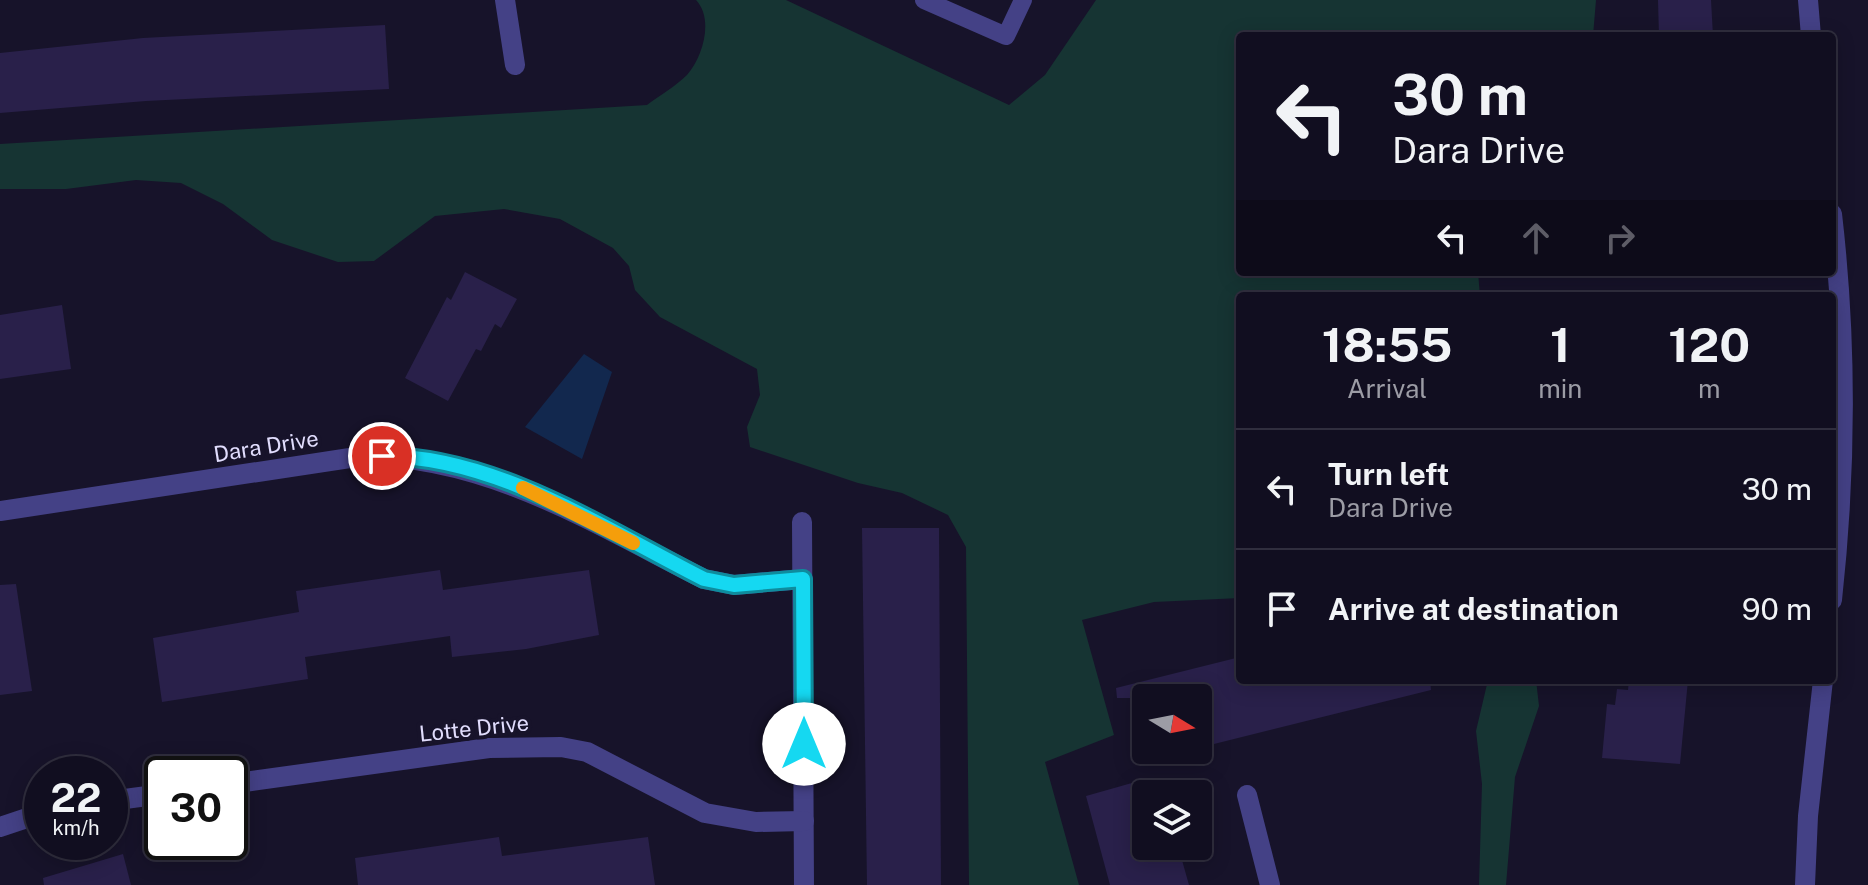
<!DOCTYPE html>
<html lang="en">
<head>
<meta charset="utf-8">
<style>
	body { margin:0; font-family:"Public Sans",sans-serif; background:#1a1729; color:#f1f3f6; height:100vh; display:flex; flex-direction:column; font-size:30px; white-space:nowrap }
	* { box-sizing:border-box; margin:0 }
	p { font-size:26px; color:#9c9ca5 }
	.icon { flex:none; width:44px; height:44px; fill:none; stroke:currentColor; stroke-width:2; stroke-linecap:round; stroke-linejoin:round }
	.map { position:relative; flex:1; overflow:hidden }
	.sheet { position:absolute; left:1236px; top:292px; width:600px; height:392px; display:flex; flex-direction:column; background:#110e20; border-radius:8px; box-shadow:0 4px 20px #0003,0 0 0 2px #302e3e }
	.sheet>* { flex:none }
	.banner { position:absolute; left:1236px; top:32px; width:600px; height:244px; border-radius:8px; box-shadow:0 4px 20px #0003,0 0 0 2px #302e3e; background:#110e20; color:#f1f3f6; overflow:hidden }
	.needle { width:52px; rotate:100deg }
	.buttons { position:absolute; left:1132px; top:684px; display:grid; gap:16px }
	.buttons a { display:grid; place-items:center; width:80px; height:80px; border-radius:8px; background:#110e20; box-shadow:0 4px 20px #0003,0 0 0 2px #302e3e; font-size:40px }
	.speed { position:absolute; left:24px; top:756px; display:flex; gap:16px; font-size:40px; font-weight:700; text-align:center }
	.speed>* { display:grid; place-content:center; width:104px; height:104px; border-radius:50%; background:#110e20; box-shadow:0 4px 20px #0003,0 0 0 2px #302e3e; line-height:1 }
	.speed small { font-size:20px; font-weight:400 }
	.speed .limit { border:4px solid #111; border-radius:12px; background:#fff; color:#111 }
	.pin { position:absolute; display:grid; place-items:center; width:68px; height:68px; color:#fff; margin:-34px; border:4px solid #fff; border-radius:50%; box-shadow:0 2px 8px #0007 }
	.me { position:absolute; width:88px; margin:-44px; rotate:0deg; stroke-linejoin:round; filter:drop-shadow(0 0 6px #0008) }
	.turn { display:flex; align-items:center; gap:28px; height:168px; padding:0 24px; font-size:36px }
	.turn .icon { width:104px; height:104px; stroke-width:2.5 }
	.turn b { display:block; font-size:56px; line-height:68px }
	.lanes { display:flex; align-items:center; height:76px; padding:0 24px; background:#0003; justify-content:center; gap:40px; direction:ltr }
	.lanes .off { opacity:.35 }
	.eta { display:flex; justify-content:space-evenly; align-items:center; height:136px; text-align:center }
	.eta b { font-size:48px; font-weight:700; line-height:56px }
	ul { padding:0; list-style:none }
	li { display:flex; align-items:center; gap:24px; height:120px; padding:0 24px; border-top:2px solid #302e3e }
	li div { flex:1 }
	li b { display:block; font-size:30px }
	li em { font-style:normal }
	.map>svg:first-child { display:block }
	.green { fill:#163433 }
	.water { fill:#12284e }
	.building { fill:#29204a }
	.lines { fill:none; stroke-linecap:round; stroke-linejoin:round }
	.service { stroke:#444186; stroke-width:18 }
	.minor { stroke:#444186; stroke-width:20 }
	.route-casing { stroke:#0e8c9d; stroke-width:20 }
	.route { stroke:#15d8f1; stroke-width:14 }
	.slow { stroke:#f59e0b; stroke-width:14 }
	.labels { text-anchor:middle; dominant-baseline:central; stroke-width:8; stroke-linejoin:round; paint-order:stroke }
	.street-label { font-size:22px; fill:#e1ddfd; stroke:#17132a }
</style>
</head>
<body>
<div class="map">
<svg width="1868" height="885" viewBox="0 0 1868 885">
	<rect width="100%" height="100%" fill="#17132a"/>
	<g class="green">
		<path d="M696,0h90l223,105 36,-30 51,-75h500l-3,36h-353v236h238l2,24h-240v302l-86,4 -72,18 32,115 -69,27 34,123h-110l-3,-338 -18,-32 -46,-22 -44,-10 -108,-36 -3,-20 13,-32 -3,-26 -97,-52 -25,-27 -6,-24 -16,-18 -53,-29 -56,-10 -69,7 -61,45 -36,1 -66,-22 -49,-36 -42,-21 -45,-3 -70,9h-66v-45l647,-39c12,-9 29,-19 40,-30 16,-18 27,-56 9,-75z"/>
		<path d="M1488,680h48l3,26 -24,71 -9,108h-27l3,-101 -6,-53z"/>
	</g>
	<path class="water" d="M584,354l28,18 -30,87 -57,-32z"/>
	<g class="building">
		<path d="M1658,0h53l2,36h-54z"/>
		<path d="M385,25l4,64 -243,12 -146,12v-60l143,-15z"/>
		<path d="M465,272l52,27 -16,29 -6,-4 -14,27 -5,-2 -28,52 -43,-23 42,-81 4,3z"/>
		<path d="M62,305l9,64 -71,10v-64z"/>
		<path d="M862,528h77l2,357h-74z"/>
		<path d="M440,570l3,20 146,-20 10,65 -73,14 -74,8 -2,-21 -90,13 -55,8 3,22 -146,23 -9,-64 146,-26 -3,-21z"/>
		<path d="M16,584l16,107 -32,4v-110z"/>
		<path d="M1240,657v23h190l1,10 -233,58v-50h-81l-1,-10z"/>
		<path d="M1629,680h59l-8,84 -78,-6 5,-54 8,1 2,-16 11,1z"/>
		<path d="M1146,779v67h32l11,39h-79l-24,-89z"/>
		<path d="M499,837l3,19 146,-19 7,48h-297l-3,-27z"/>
		<path d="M123,854l8,31h-87l-1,-7z"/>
	</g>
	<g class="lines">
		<path class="service" d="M924,0l82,36 17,-36"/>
		<g class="minor">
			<path d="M505,0l10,65"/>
			<path d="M1808,0l3,36"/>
			<path d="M1832,214c15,129 14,258 0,386"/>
			<path d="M0,511l363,-55c125,0 232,68 341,123l30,6 69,-6"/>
			<path d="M802,522l2,363"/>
			<path d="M230,784l259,-36 72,-1 26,5 118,61 51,9 48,-1"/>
			<path d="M1247,795l23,90"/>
			<path d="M110,801l52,-7"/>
			<path d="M0,827l42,-14"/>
			<path d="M1805,885l3,-69 15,-136"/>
		</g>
	</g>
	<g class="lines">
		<g class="route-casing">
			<path id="route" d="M382,456c114,0 223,73 322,123l30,6 69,-6 1,165"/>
		</g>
		<use href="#route" class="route"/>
		<path class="slow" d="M523,488l110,55"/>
	</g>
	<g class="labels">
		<g class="street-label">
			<text transform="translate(266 446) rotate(-9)">Dara Drive</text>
			<text transform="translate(474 728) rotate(-6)">Lotte Drive</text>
		</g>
	</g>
</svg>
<div class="buttons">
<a><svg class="needle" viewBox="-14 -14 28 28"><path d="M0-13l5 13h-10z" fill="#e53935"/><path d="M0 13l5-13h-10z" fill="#9c9ca5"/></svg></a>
<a><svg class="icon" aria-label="layers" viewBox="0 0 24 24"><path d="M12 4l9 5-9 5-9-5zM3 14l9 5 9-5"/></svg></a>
</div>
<div class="speed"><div>22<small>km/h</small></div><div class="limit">30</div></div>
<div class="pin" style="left:382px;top:456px;background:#d93025"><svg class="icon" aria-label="arrive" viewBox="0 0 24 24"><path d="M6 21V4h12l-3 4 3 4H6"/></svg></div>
<svg class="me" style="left:804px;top:744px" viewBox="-20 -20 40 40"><circle r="19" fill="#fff"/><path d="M0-13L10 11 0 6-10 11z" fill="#15d8f1"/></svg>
<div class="banner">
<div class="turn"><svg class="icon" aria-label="left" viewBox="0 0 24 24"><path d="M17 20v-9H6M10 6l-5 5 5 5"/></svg><div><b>30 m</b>Dara Drive</div></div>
<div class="lanes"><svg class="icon" aria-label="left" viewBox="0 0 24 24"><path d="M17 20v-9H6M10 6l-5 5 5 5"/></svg><svg class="icon off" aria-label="ahead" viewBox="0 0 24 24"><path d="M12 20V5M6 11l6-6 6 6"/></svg><svg class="icon off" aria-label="right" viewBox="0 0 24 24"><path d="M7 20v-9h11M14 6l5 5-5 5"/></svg></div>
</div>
<section class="sheet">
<div class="eta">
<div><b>18:55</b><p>Arrival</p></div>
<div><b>1</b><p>min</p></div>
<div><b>120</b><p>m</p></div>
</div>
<ul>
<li><svg class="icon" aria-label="left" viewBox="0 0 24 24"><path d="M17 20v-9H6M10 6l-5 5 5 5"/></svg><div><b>Turn left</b><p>Dara Drive</p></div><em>30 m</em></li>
<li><svg class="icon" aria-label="arrive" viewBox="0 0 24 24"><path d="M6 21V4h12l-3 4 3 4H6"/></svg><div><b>Arrive at destination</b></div><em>90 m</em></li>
</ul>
</section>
</div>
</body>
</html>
